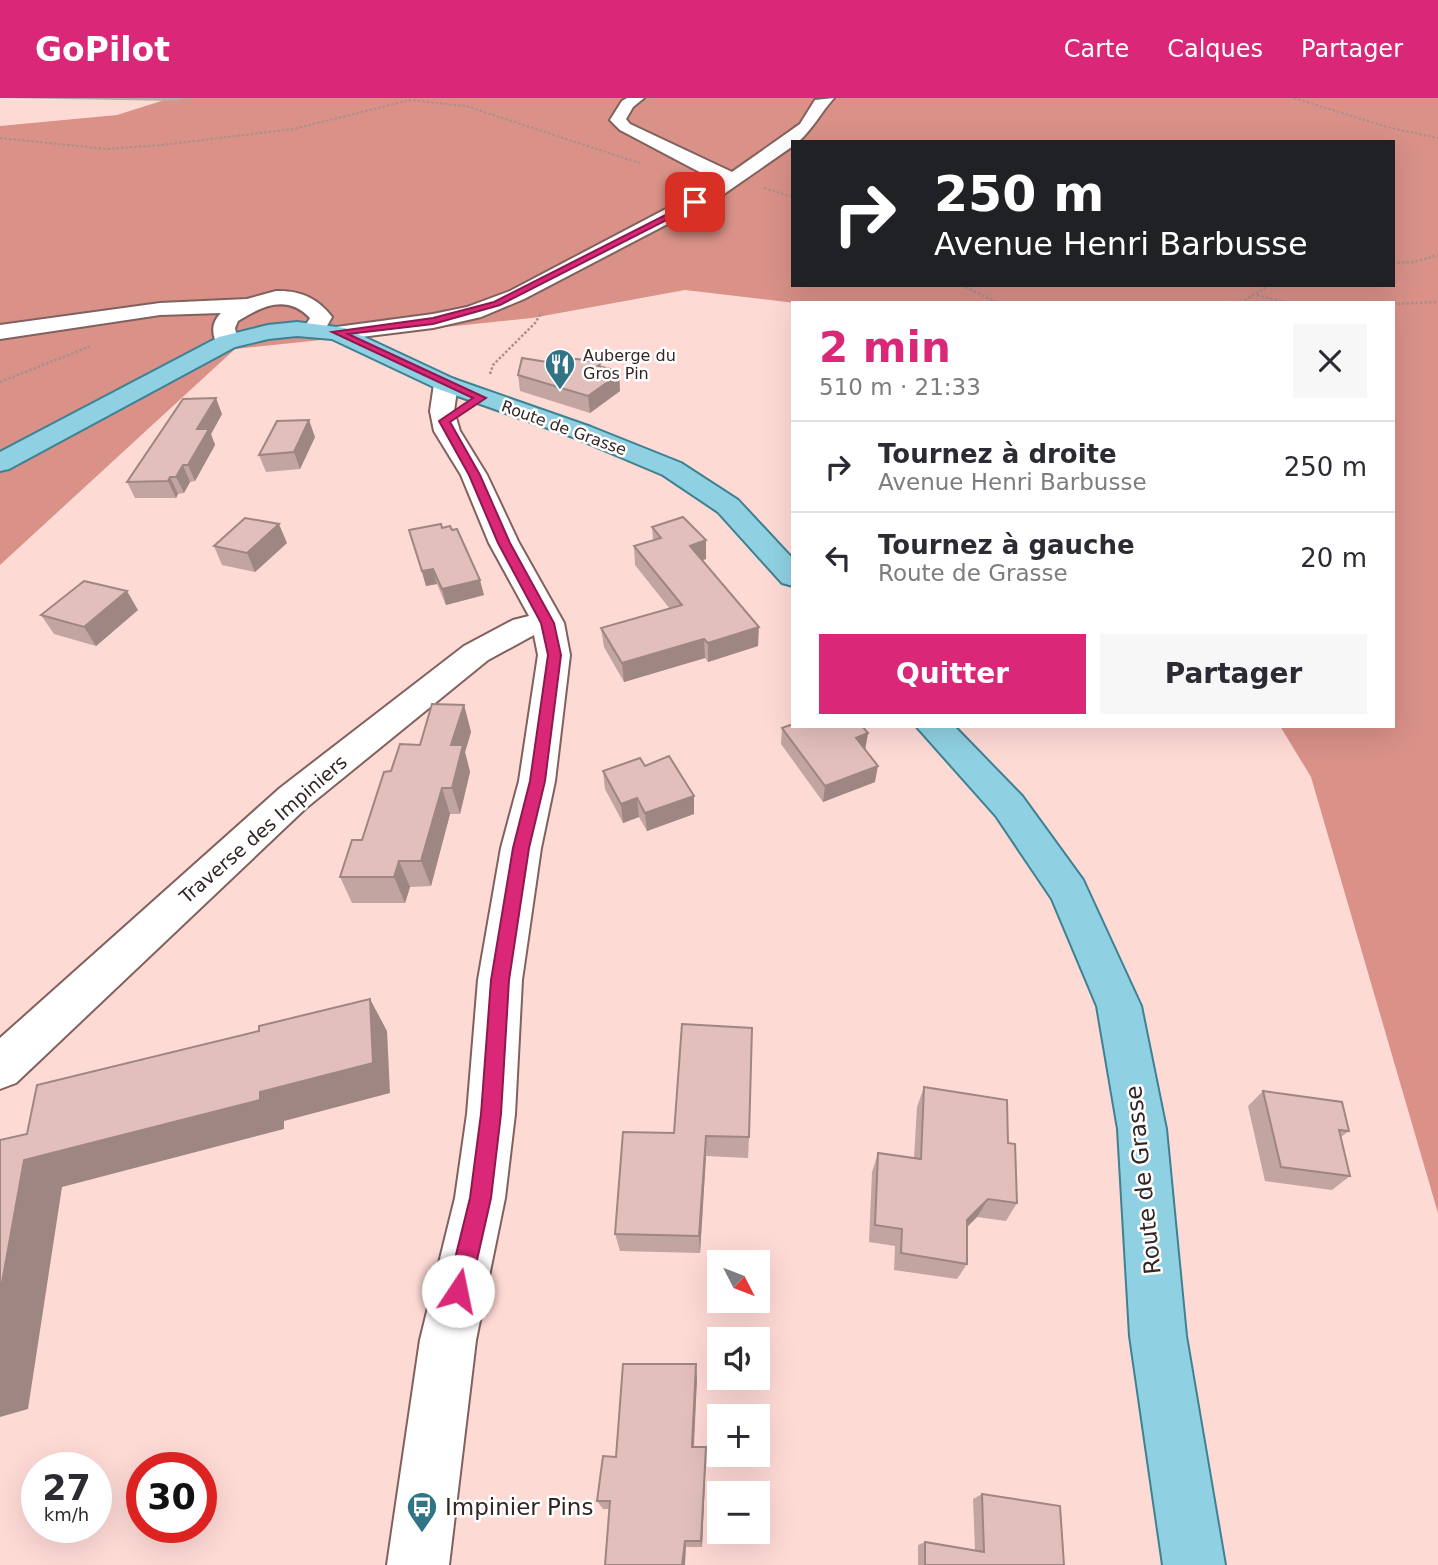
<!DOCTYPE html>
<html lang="fr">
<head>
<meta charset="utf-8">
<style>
	body { margin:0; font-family:"DejaVu Sans",sans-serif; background:#f7f7f7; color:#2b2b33; height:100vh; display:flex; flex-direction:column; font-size:26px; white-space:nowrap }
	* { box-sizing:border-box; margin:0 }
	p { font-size:23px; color:#7c7c81 }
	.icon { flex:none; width:38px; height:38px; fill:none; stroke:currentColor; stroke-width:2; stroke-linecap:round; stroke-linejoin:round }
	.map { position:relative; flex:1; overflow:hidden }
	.panel { position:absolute; left:791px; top:203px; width:604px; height:427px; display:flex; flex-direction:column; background:#fff; border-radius:0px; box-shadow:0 7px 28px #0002 }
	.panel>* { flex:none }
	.top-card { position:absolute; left:791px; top:42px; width:604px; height:147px; border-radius:0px; box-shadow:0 7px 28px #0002; background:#202124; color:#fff; overflow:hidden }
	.needle { width:46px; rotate:132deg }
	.controls { position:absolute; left:707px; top:1152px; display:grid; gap:14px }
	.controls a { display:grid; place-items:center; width:63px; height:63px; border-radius:0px; background:#fff; box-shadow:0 7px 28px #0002; font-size:35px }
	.speed { position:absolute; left:21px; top:1354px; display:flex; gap:14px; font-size:35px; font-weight:700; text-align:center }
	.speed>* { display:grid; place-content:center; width:91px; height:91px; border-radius:50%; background:#fff; box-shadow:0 7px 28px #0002; line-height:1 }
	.speed small { font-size:18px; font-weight:400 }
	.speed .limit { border:10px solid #d22; background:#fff; color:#111 }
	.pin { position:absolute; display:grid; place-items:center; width:60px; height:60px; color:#fff; margin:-30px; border-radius:14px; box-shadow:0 4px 10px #0006 }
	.me { position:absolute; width:77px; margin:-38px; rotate:11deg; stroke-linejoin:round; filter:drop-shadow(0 0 5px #0008) }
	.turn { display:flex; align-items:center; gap:24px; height:147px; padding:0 28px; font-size:32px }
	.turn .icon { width:91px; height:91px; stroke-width:2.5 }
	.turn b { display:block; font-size:49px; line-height:60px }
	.round { display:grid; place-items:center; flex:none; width:74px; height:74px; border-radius:0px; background:#f7f7f7 }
	.headline { display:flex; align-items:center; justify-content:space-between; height:119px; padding:0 28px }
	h1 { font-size:42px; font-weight:800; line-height:52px; color:#db2777 }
	.primary-button { display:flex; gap:14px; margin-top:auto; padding:14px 28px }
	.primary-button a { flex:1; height:80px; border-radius:0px; background:#db2777; color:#fff; font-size:28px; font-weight:800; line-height:80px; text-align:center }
	.primary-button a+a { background:#f7f7f7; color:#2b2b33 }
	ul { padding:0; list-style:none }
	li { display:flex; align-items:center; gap:21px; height:91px; padding:0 28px; border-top:2px solid #e1e1e2 }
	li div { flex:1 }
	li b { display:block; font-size:26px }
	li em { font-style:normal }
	header { display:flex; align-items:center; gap:42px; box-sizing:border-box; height:98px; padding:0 35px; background:#db2777; color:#fff }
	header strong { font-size:33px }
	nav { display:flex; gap:38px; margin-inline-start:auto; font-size:24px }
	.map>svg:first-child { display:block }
	.forest { fill:#d99188; fill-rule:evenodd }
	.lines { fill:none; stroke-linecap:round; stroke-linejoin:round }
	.minor-casing { stroke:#80615d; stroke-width:4 }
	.major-casing { stroke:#3e8192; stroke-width:4 }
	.path-far1 { stroke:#aa908c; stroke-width:2; stroke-dasharray:2.5 2; stroke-linecap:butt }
	.path { stroke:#aa908c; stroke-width:2.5; stroke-dasharray:2.5 2; stroke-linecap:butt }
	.minor { fill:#fff; fill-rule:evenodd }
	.major { fill:#8fd1e2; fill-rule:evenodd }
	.wall { fill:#c2a4a0 }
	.shaded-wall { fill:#9e8682 }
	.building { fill:#e2bfba; stroke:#9e8682; stroke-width:2 }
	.route { fill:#db2777; stroke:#8e194d; stroke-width:2 }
	.labels { text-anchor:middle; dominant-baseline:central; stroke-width:5; stroke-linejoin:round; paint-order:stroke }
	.far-poi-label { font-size:16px; fill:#322523; stroke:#fff; text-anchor:start }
	.far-street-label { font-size:16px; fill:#322523; stroke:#fff }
	.street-label { font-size:19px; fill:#322523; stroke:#fff }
	.near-street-label { font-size:23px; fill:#322523; stroke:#fff }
	.near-poi-label { font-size:23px; fill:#322523; stroke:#fff; text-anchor:start }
</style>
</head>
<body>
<header>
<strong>GoPilot</strong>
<nav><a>Carte</a><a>Calques</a><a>Partager</a></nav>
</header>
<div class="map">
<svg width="1438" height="1467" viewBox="0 0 1438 1467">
	<rect width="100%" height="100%" fill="#fedad5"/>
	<path class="forest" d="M171,0h1267v1115l-127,-436 -31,-51h113v-423h-598l-110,-13 -153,28 -297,31 -235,216v-439l117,-11zM793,44h600v143h-600z"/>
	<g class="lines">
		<g class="minor-casing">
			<g id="minor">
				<path d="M627,0h17l-11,9 -7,12 4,5 102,48 68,-48 15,-24 19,-2c-13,14 -21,31 -36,44h-5v4l-72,50 -197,103 -43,18 -48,11 -96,12 -8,-2 -3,-5 3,-5 104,-14 34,-7 43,-16 211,-111 -12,-3 -89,-47 -10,-10 12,-19z"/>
				<path d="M276,193c23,-1 42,7 56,26l-9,16h-16l-3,-5 6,-10c-23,-24 -48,-12 -72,3l-3,7 3,14 -3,5h-16c-8,-12 -8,-24 2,-34l-61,2 -160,24v-14l160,-22 87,-4z"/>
				<path d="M446,279l8,2 4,5 -4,27 6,20 27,44 32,68 45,80 6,32 -15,126 -14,67 -19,132 -7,134 -10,84 -29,142 -27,225h-62l33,-225 35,-142 12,-84 11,-134 23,-132 18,-67 19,-126 -4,-20 -46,25 -182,148 -290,275 -16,6v-51l280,-250 184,-142 49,-26 16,-4 -40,-73 -28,-68 -27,-44 -4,-20 4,-27 4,-5z"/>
			</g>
		</g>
		<g class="major-casing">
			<g id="major">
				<path d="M297,224l48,6 109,51 137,48 90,36 57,37 55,59v27l-11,-3 -64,-71 -55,-37 -90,-38 -135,-48 -106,-50 -35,-3 -29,3 -33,8 -226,122 -9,2v-19l219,-115 49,-12z"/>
				<path d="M916,628h38l68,70 61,84 58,126 25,123 20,207 39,229h-62l-33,-229 -12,-207 -21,-123 -45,-107 -56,-83z"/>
			</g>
		</g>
		<g class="path-far1">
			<path d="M1294,0l93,29 51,11"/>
			<path d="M0,40l106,11 56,-4 131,-16 117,-29 56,6 176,58"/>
			<path d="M764,90l29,9"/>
		</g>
		<g class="path">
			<path d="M1393,165l21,-1 24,-7"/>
			<path d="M962,187l36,18"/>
			<path d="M1257,197l32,8"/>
			<path d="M1241,205l28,-18"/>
			<path d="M1393,206l45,-2"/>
			<path d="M490,276l3,-9 42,-42 7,-11"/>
			<path d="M0,284l91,-36"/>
		</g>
		<use href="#minor" class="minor"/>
		<use href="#major" class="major"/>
	</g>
	<g class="wall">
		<path d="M3,0h177v3z"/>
		<path d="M553,265l57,6v4l9,1 1,17 -30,22 -70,-22 -2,-16z"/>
		<path d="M222,316l-11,20 4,11 -20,36 -5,1 -6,11 -6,1 -2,4h-41l-8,-16z"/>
		<path d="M315,339l-15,32 -34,3 -7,-17z"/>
		<path d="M652,429l54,13v19l-3,1 55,86 -50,16 -3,-4 -81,24 -20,-35 -3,-19 69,-19 -35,-44 -1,-19 19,-6z"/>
		<path d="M442,430l10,2 32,65 -38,10 -9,-21 -11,2 -17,-56z"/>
		<path d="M287,445l-32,29 -33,-7 -8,-19z"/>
		<path d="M138,512l-42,36 -42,-12 -13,-19z"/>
		<path d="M464,607l7,27 -6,20 5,20 -10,42h-10l-19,72 -21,1 -5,16h-53l-12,-26 80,-132z"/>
		<path d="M782,630l86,5 -3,17 10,32 -52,20 -42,-58z"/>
		<path d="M645,668l49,30v18l-47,17 -8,-14 -16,6 -18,-34 -2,-18z"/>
		<path d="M924,989l84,56 9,60 -11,18 -29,-4 -10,10v37l-10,15 -63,-9 1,-24 -26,-4 3,-70 6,-19 36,5 3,-51z"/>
		<path d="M1263,993l86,40 -8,6 9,39 -18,14 -67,-9 -17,-75z"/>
		<path d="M623,1034l126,5 -1,21 -42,-2 -6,97 -80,-2 -5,-17z"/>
		<path d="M697,1280l-3,69 12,10 -4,90h-16l-77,-38h-6l-6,-8 19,-44z"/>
		<path d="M982,1396l82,71h-146v-20l7,-3 50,8 -2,-51z"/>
	</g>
	<g class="shaded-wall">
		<path d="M610,271l1,11 8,-6 1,17 -30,22 -2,-17z"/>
		<path d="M216,300l6,16 -11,20 4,11 -20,36 -7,-16 9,-36z"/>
		<path d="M309,322l6,17 -15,32 -6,-17z"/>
		<path d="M183,367l7,17 -6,11 -8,-16z"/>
		<path d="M170,379l8,17 -2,4 -8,-17z"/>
		<path d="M279,426l8,19 -32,29 -8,-19z"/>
		<path d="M706,442v19l-15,5 -1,-18z"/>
		<path d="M433,471l4,15 -11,2 -4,-15z"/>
		<path d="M480,482l4,15 -38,10 -4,-16z"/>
		<path d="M127,493l11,19 -42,36 -12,-19z"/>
		<path d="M759,529l-1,19 -50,16v-19z"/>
		<path d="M704,541l1,19 -81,24 -2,-19z"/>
		<path d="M464,607l7,27 -6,20 5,20 -10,42 -8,-26 -1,-43z"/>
		<path d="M868,635l-3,17 -9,-12z"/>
		<path d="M878,668l-3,16 -52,20 2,-16z"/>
		<path d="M442,690l8,26 -19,72 -10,-25z"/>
		<path d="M694,698v18l-47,17 -2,-18z"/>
		<path d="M637,700l2,19 -16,6 -2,-19z"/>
		<path d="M399,763l11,26 -5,16 -11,-26z"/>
		<path d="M370,901l17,32 3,62 -106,28v8l-222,58 -34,222 -28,8v-123l24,-134 236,-68z"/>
		<path d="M706,1038v20l-6,97 -1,-17z"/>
		<path d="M988,1101l-11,18 -20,20 10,-17z"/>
		<path d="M696,1266l1,14 -4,79 -1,-10z"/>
		<path d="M706,1349v10l-4,90 -1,-6z"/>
		<path d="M685,1443l1,6 -1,18h-3z"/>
	</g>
	<g class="building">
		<path d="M559,259l43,5 -4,4 12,3 -3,3 12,2 -31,22 -70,-21 4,-17 31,5z"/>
		<path d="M216,300l-19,31h12l-21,36h-5l-7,12h-6l-2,4 -41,1 56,-83z"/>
		<path d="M309,322l-15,32 -35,3 18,-34z"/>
		<path d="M683,419l23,23 -16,6 69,81 -51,16 -4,-4 -82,24 -21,-35 81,-23 -48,-59 27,-8 -9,-11z"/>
		<path d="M245,420l34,6 -32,29 -33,-7z"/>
		<path d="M441,426l1,4 8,-2 2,4 5,-1 23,51 -38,9 -9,-20 -11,2 -13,-41z"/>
		<path d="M84,483l43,10 -43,36 -43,-12z"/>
		<path d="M432,606l32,1 -13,40h12l-11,43h-10l-21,73h-22l-5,16h-54l12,-37h10l22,-68 7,-1 9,-27 20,1z"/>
		<path d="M793,626v2h69l6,7 -12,5 22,28 -53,20 -43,-58z"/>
		<path d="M669,658l25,40 -49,17 -8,-15 -16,6 -18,-33 37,-13 5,8z"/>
		<path d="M370,901l3,64 -113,29v8l-236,60 -24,134v-154l27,-6 10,-49 222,-54v-5z"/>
		<path d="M682,926l70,4 -3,109 -43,-1 -7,100 -84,-2 8,-102 51,1z"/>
		<path d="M924,989l83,13 1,43 7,1 2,59 -29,-4 -21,21v44l-66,-11 1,-24 -27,-4 3,-72 43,6z"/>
		<path d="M1263,993l79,11 7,29 -10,-1 11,46 -69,-9z"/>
		<path d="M623,1266h73l-4,83h14l-5,94h-16l-3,24h-77l5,-64h-13l6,-45 13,1z"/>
		<path d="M982,1396l78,12 4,59h-139v-23l59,10z"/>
	</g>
	<path class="route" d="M695,102l3,4 -198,101 -67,19 -85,10 138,64 -36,24 30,53 30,68 44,80 7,32 -16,126 -16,67 -20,132 -8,134 -10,84 -21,93 -4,8 -8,3 -7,-3 -4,-8 23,-93 11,-84 10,-134 22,-132 17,-67 18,-126 -7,-32 -43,-80 -29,-68 -30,-54 34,-23 -141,-66 101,-14 61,-16z"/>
	<defs>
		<g id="restaurant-pin" transform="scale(1.575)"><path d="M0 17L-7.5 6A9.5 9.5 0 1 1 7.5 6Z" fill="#317485" stroke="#fff"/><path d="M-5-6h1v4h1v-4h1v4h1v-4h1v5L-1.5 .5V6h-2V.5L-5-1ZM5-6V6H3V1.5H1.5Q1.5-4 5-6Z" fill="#fff"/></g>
		<g id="bus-pin" transform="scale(1.575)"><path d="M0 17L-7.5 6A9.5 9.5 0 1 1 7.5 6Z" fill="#317485" stroke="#fff"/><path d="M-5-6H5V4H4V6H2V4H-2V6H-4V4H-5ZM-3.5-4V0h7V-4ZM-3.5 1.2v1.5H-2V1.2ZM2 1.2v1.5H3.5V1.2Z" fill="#fff"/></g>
	</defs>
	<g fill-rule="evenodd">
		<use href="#restaurant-pin" x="560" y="266"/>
		<use href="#bus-pin" x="422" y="1409"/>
	</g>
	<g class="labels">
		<g class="far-poi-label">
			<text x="583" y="257">Auberge du<tspan x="583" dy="18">Gros Pin</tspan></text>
		</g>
		<g class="far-street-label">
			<text transform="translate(564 330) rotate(20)">Route de Grasse</text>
		</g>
		<g class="street-label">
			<text transform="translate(263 731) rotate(-41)">Traverse des Impiniers</text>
		</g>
		<g class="near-street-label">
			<text transform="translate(1143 1082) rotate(-96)">Route de Grasse</text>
		</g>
		<g class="near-poi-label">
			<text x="445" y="1409">Impinier Pins</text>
		</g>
	</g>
</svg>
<div class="controls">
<a><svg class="needle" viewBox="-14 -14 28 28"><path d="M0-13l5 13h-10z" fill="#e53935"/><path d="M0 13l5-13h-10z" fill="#7c7c81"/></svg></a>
<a><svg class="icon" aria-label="sound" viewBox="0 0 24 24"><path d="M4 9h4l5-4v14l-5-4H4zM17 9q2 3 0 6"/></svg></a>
<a>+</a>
<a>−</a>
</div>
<div class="speed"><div>27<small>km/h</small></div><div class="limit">30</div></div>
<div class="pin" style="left:695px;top:104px;background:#d93025"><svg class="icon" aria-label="arrive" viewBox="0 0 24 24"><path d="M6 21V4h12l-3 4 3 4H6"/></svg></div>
<svg class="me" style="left:458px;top:1193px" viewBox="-20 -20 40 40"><circle r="19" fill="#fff"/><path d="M0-13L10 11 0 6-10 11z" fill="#db2777"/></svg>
<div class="top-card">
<div class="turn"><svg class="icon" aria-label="right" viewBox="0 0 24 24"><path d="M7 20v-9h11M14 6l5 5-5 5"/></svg><div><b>250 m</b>Avenue Henri Barbusse</div></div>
</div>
<section class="panel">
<div class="headline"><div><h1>2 min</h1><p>510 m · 21:33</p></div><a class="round"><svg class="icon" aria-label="close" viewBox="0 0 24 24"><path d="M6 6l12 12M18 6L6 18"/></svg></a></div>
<ul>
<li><svg class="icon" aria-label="right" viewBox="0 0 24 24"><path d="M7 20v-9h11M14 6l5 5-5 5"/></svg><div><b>Tournez à droite</b><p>Avenue Henri Barbusse</p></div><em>250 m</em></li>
<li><svg class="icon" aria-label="left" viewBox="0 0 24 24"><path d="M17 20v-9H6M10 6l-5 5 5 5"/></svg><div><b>Tournez à gauche</b><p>Route de Grasse</p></div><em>20 m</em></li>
</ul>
<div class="primary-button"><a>Quitter</a><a>Partager</a></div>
</section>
</div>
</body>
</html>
